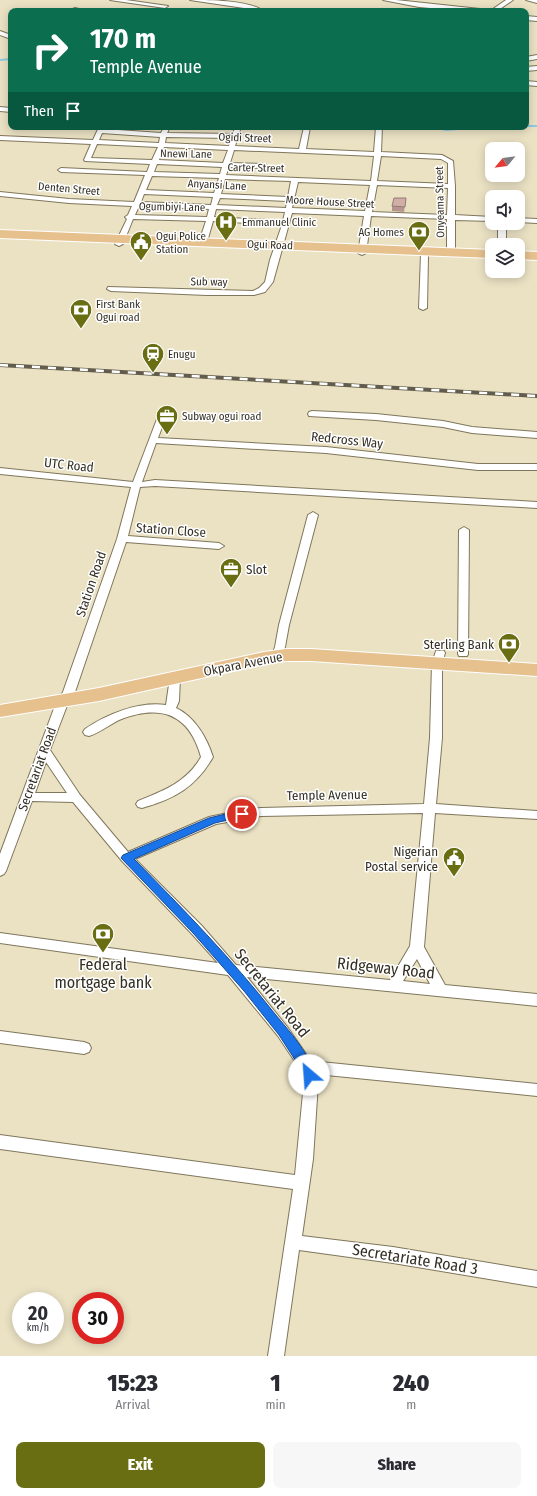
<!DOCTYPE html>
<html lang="en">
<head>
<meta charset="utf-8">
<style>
	body { margin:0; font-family:"Fira Sans Condensed",sans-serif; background:#f7f7f7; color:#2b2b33; height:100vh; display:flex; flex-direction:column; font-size:15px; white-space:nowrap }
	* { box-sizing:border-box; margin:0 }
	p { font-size:13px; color:#7c7c81 }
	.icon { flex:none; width:22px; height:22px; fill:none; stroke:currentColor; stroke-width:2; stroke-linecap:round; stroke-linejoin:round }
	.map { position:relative; height:1356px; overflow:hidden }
	.details { display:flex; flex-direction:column; background:#fff; flex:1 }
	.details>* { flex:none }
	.top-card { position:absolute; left:8px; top:8px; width:521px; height:122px; border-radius:8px; box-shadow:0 2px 10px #0003; background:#0b6e4f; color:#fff; overflow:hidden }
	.needle { width:26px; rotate:241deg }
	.controls { position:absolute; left:485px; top:142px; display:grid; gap:8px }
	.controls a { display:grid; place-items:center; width:40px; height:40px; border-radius:8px; background:#fff; box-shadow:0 2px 10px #0003; font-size:20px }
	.speed { position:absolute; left:12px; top:1292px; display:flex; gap:8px; font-size:20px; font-weight:700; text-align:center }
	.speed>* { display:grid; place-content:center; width:52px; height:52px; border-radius:50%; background:#fff; box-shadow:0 2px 10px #0003; line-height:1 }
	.speed small { font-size:10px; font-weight:400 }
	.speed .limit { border:6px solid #d22; background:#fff; color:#111 }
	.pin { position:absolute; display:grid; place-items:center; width:34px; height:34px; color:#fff; margin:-17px; border:2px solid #fff; border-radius:50%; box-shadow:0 1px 4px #0007 }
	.me { position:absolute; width:44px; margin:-22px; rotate:333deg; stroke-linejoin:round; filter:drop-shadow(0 0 3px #0008) }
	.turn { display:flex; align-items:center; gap:14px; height:84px; padding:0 16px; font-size:18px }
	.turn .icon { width:52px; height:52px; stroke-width:2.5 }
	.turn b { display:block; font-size:28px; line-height:34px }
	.then { display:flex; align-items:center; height:38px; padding:0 16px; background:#0003; gap:8px; font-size:15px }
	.eta { display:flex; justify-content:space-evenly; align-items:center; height:68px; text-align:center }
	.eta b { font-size:24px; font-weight:800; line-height:28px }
	.primary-button { display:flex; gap:8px; margin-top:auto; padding:8px 16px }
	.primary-button a { flex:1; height:46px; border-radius:8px; background:#696e13; color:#fff; font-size:16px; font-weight:800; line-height:46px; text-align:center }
	.primary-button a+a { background:#f7f7f7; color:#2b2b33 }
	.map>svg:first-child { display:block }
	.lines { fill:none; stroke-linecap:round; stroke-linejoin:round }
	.stream { stroke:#8ecce1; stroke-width:2 }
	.street-casing { stroke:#7f765b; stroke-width:2 }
	.primary-casing { stroke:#fff; stroke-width:2 }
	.street { fill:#fff; fill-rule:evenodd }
	.primary { fill:#e6c18e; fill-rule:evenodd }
	.rail-casing { stroke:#615c4b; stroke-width:4 }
	.rail { stroke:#fff; stroke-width:2.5; stroke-dasharray:8; stroke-linecap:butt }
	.wall { fill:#b4968f }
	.building { fill:#d1afa6; stroke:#927a74 }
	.route { fill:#1a73e8; stroke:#114b97 }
	.labels { text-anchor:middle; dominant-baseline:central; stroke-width:3; stroke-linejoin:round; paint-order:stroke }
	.far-street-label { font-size:11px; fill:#332f23; stroke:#fff }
	.far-poi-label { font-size:11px; fill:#332f23; stroke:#fff; text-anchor:start }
	.street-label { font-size:13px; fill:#332f23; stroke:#fff }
	.poi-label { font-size:13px; fill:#332f23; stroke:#fff; text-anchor:end }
	.near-poi-label { font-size:16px; fill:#332f23; stroke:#fff }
	.near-street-label { font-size:16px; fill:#332f23; stroke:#fff }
</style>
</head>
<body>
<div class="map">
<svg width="537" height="1356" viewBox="0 0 537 1356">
	<rect width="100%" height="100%" fill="#ebe2c4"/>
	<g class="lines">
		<g class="stream">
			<path d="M0,60l11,-1"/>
			<path d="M526,126h11"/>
			<path d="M434,127l12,3 38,-3"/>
		</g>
		<g class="street-casing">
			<g id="street">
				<path d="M110,0h16l42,6 -3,2z"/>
				<path d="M190,0c20,0 57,0 74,11h-9l-11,-3z"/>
				<path d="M383,0h13l84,9 3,2h-19l-45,-4z"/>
				<path d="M506,0h7l-16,11h-7z"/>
				<path d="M526,0h11v3z"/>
				<path d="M75,8l8,2 1,1h-11v-2z"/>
				<path d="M526,16l11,1v4l-11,-1z"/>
				<path d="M0,31l11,4v4l-11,-4z"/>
				<path d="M537,55v4l-11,2v-4z"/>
				<path d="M537,66v4l-11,1v-4z"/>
				<path d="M526,81l11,1v4l-11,-1z"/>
				<path d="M0,107l11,1v4l-11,-1z"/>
				<path d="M99,127h6l-1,2 57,4 3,-6h6l-3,6 66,1 2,-7h6l-6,19 64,3 5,-22h6l-4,22 68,3 2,-25h6l-1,25 61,3 11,6 2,25v29l37,2v4l-37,-1v32l-4,2 -4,-2v-33l-76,-3 -5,37 -4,2 -4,-2 6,-37 -72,-3 -19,69 -8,10 -11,3h-47l-96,-4 -4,-2 1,-2 145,4 6,-3 6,-6 5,-22 12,-35 -69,-4 -6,21 -4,2 -4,-2 7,-21 -73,-2 -10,25 -4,2 -4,-2 12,-25 -2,-2 3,-2 4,-9 -63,-3 -69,-7v-4l69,7 65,3 11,-27 -84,-3 -3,-2 3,-2 86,4 3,-8 -65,-3 -1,-1 7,-16 -91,-4v-4l93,4zM102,133l58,4 -1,6 -60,-3zM166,137l65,1 -2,8 -64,-3zM97,144l61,3 -6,13 -61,-2zM164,147l64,3 -5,13 -64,-3zM234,150l140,6 -3,25 -145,-6 3,-8 36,1 3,-2 -3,-2 -35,-1zM381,156l60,3 7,4v21l-71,-3zM157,164l65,3 -2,7 -66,-2zM152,176l67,2 -5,15 -68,-3zM225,179l66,2 -3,16 -67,-3zM298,182l72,3 -5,26 -73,-3zM377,185l71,3 -1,27 -75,-3zM144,194l69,3 -2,8 -70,-3zM220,198l67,3 -1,7 -69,-3zM139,206l70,3 -2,8 -72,-2zM216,209l69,3 -2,9 -69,-4z"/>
				<path d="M518,218l19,1v4l-19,-1z"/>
				<rect x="498" y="223" width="8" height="22"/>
				<path d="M421,254h3l4,2 -1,52 -4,2 -4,-2z"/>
				<path d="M312,411l64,3 67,7 29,6 65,5v6l-65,-5 -29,-6 -67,-7 -67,-4 -1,-2 1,-2z"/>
				<path d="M161,416l4,3 -7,19 168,9 152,17h59v6h-59l-152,-17 -170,-10 -14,39 13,-2 382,22v6l-382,-22 -15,1 -12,49 91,7 5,3 -5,3 -93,-7 -51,150 -7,11 -18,47 30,45 48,57 81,-35 33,-7 19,-2 163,-4 6,-66 2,-75 4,-12h8l1,2 -3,10v75l-6,66 101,7v8l-102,-6 -11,134 21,38 92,9v12l-290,-29 41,51 23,33 226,23v12l-221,-22 2,9 -5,76 -11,77 91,11 144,24v16l-144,-24 -94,-13 -15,106h-16l25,-167 -293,-40v-14l295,40 9,-92 -4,-14 -22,-33 -50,-61 -228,-32v-10l218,30 -26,-29 -70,-73 -49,-59 -41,-1 -26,70 -2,3 -4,2v-22l56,-151 7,-11 54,-153 14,-52 -131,-13v-6l133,14 24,-63zM46,762l21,31h-32zM423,813l-13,133 -20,34 -154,-15 -34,-39 -67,-67 81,-35 45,-8zM417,959l13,25 -27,-3z"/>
				<path d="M313,512l5,3 -29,110 -4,22 -5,12h-8l-1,-2 4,-10 4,-22 29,-110z"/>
				<path d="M464,527l5,3 -1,124 -1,2h-8l-1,-2 1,-124z"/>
				<path d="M175,674l4,1 1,3 -1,23 -3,7c19,9 31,30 37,49 -17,30 -39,42 -71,51l-4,-1 -2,-3 2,-3c25,-10 49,-19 63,-44 -12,-44 -41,-53 -82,-37 -10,5 -20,13 -30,16l-4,-1 -2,-3 2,-3c22,-15 54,-28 81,-24l4,-27 1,-3z"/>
				<path d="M0,1031l84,11 5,2 2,4 -2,4 -5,2 -84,-11z"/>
			</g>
		</g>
		<g class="primary-casing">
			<g id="primary">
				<path d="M0,230l492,20v8l-492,-20z"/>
				<path d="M518,251l19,1v8l-19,-1z"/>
				<path d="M286,649h25l226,15v12l-226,-15h-25l-22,3 -165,37 -99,16v-12l99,-17 165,-36z"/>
			</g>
		</g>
		<use href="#street" class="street"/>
		<use href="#primary" class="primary"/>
		<g class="rail-casing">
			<path id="rail" d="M0,365l537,31"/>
		</g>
		<use href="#rail" class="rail"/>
	</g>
	<path class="wall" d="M406,198l-2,14 -12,-1v-5z"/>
	<path class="building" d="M394,198h12l-1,9 -13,-1z"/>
	<path class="route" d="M242,810l3,1 2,3 -2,2 -30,7 -81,36c49,50 98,100 141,155 15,18 34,39 40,61l-2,4 -4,1 -4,-1 -4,-10 -22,-34 -35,-44 -51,-58 -72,-75 2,-3 86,-37z"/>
	<defs>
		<g id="hospital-pin" transform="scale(1.15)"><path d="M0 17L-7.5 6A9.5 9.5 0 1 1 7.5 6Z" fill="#696e13" stroke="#fff"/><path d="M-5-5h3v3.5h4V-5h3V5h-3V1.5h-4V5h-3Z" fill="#fff"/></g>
		<g id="bank-pin" transform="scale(1.15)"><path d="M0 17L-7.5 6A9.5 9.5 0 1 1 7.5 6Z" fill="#696e13" stroke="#fff"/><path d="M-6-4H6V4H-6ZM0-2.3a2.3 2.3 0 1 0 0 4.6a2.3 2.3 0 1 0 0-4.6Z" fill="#fff"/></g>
		<g id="civic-pin" transform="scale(1.15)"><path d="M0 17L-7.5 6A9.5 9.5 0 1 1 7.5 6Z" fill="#696e13" stroke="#fff"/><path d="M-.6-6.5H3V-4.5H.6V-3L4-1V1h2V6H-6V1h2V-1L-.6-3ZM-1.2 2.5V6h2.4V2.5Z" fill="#fff"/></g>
		<g id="station-pin" transform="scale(1.15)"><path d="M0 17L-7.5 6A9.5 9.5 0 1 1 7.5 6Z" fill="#696e13" stroke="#fff"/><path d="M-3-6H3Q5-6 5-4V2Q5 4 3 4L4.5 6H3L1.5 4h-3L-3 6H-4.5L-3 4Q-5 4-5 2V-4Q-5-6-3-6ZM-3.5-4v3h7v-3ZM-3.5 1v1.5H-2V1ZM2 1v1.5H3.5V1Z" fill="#fff"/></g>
		<g id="office-pin" transform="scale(1.15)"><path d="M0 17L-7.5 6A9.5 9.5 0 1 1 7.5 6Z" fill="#696e13" stroke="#fff"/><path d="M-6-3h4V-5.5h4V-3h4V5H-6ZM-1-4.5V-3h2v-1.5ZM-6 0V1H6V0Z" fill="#fff"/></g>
	</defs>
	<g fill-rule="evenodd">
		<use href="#hospital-pin" x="226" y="222"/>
		<use href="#bank-pin" x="419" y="232"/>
		<use href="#civic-pin" x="141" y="242"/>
		<use href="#bank-pin" x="81" y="310"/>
		<use href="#station-pin" x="153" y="354"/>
		<use href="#office-pin" x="167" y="416"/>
		<use href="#office-pin" x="231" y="569"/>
		<use href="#bank-pin" x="509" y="644"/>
		<use href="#civic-pin" x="454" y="858"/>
		<use href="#bank-pin" x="103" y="934"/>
	</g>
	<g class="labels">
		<g class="far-street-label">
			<text transform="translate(245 138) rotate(2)">Ogidi Street</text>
			<text transform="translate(186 154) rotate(1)">Nnewi Lane</text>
			<text transform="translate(256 168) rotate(1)">Carter Street</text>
			<text transform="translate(217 185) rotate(3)">Anyansi Lane</text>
			<text transform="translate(69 189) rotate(5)">Denten Street</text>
			<text transform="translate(330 202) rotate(3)">Moore House Street</text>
			<text transform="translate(440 202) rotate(-91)">Onyeama Street</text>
			<text transform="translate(172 207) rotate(1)">Ogumbiyi Lane</text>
			<text transform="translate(270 245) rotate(2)">Ogui Road</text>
			<text transform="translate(209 282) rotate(1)">Sub way</text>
		</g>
		<g class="far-poi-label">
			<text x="242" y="222">Emmanuel Clinic</text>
			<text x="404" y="232" text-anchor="end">AG Homes</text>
			<text x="156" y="236">Ogui Police<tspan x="156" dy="13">Station</tspan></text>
			<text x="96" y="304">First Bank<tspan x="96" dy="13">Ogui road</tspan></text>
			<text x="168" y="354">Enugu</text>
			<text x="182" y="416">Subway ogui road</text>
		</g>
		<g class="street-label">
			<text transform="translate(347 440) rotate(6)">Redcross Way</text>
			<text transform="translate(69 465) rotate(6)">UTC Road</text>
			<text transform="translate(171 530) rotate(4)">Station Close</text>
			<text transform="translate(91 584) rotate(-71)">Station Road</text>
			<text transform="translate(243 664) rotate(-11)">Okpara Avenue</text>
			<text transform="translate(37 769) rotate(-70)">Secretariat Road</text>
			<text transform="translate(327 795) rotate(-1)">Temple Avenue</text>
		</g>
		<g class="poi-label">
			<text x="246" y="569" text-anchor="start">Slot</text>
			<text x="494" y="644">Sterling Bank</text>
			<text x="438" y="851">Nigerian<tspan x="438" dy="15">Postal service</tspan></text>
		</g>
		<g class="near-poi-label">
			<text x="103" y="964">Federal<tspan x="103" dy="18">mortgage bank</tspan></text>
		</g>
		<g class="near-street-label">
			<text transform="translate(386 968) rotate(6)">Ridgeway Road</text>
			<text transform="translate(272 993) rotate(51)">Secretariat Road</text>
			<text transform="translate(415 1259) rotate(9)">Secretariate Road 3</text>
		</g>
	</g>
</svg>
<div class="controls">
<a><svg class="needle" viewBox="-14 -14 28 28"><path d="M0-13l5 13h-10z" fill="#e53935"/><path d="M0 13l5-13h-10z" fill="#7c7c81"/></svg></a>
<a><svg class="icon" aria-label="sound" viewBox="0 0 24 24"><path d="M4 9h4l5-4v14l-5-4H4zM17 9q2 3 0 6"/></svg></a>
<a><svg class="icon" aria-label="layers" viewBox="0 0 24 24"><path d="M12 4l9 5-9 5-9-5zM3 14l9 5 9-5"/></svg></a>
</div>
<div class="speed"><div>20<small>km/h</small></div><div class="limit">30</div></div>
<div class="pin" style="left:242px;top:814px;background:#d93025"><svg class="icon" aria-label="arrive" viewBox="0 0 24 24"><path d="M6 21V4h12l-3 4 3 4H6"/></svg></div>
<svg class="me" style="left:309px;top:1075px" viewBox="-20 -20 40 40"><circle r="19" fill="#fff"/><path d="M0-13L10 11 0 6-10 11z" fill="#1a73e8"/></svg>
<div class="top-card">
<div class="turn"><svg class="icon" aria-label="right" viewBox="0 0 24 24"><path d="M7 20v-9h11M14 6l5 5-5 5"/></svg><div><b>170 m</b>Temple Avenue</div></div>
<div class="then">Then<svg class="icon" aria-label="arrive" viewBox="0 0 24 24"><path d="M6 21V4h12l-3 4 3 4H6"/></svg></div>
</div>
</div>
<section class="details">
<div class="eta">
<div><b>15:23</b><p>Arrival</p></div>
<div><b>1</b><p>min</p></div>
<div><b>240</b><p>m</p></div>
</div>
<div class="primary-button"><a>Exit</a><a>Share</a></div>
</section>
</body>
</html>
